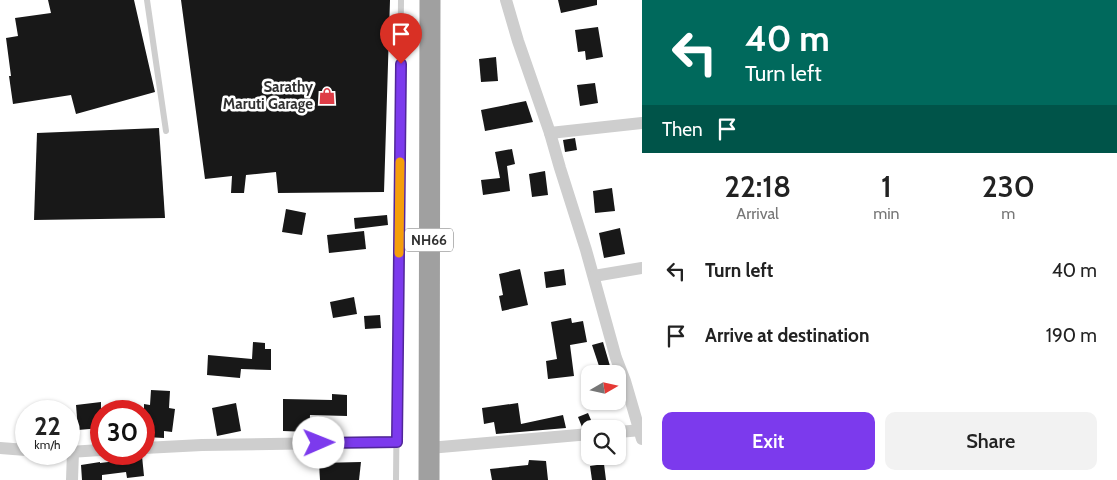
<!DOCTYPE html>
<html lang="en">
<head>
<meta charset="utf-8">
<style>
	body { margin:0; font-family:Cabin,sans-serif; background:#f2f2f2; color:#222; height:100vh; display:flex; flex-direction:column; font-size:19px; white-space:nowrap }
	* { box-sizing:border-box; margin:0 }
	p { font-size:16px; color:#767676 }
	.icon { flex:none; width:28px; height:28px; fill:none; stroke:currentColor; stroke-width:2; stroke-linecap:round; stroke-linejoin:round }
	.map { position:relative; flex:1; overflow:hidden }
	.details { display:flex; flex-direction:column; background:#fff; width:475px }
	.details>* { flex:none }
	.banner { background:#00695c; color:#fff; overflow:hidden }
	.needle { width:32px; rotate:81deg }
	.controls { position:absolute; left:581px; top:365px; display:grid; gap:10px }
	.controls a { display:grid; place-items:center; width:45px; height:45px; border-radius:10px; background:#fff; box-shadow:0 1px 4px #0004; font-size:25px }
	.speed { position:absolute; left:15px; top:400px; display:flex; gap:10px; font-size:25px; font-weight:700; text-align:center }
	.speed>* { display:grid; place-content:center; width:65px; height:65px; border-radius:50%; background:#fff; box-shadow:0 1px 4px #0004; line-height:1 }
	.speed small { font-size:12px; font-weight:400 }
	.speed .limit { border:8px solid #d22; background:#fff; color:#111 }
	.pin { position:absolute; display:grid; place-items:center; width:42px; height:42px; color:#fff; margin:-51px -21px; border-radius:50% 50% 50% 0; rotate:-45deg; box-shadow:0 0 5px #0007 }
	.pin .icon { rotate:45deg }
	.me { position:absolute; width:55px; margin:-28px; rotate:89deg; stroke-linejoin:round; filter:drop-shadow(0 0 4px #0008) }
	.turn { display:flex; align-items:center; gap:18px; height:105px; padding:0 20px; font-size:22px }
	.turn .icon { width:65px; height:65px; stroke-width:2.5 }
	.turn b { display:block; font-size:35px; line-height:42px }
	.then { display:flex; align-items:center; height:48px; padding:0 20px; background:#0003; gap:10px; font-size:19px }
	.eta { display:flex; justify-content:space-evenly; align-items:center; height:85px; text-align:center }
	.eta b { font-size:30px; font-weight:600; line-height:35px }
	.primary-button { display:flex; gap:10px; margin-top:auto; padding:10px 20px }
	.primary-button a { flex:1; height:58px; border-radius:10px; background:#7c3aed; color:#fff; font-size:20px; font-weight:600; line-height:58px; text-align:center }
	.primary-button a+a { background:#f2f2f2; color:#222 }
	ul { padding:0; list-style:none }
	li { display:flex; align-items:center; gap:15px; height:65px; padding:0 20px }
	li div { flex:1 }
	li b { display:block; font-size:19px }
	li em { font-style:normal }
	main { display:flex; flex:1; min-height:0 }
	.map>svg:first-child { display:block }
	.building { fill:#181818 }
	.lines { fill:none; stroke-linecap:round; stroke-linejoin:round }
	.service { stroke:#cecece; stroke-width:6 }
	.minor { stroke:#cecece; stroke-width:12 }
	.trunk { stroke:#a0a0a0; stroke-width:21 }
	.route-casing { stroke:#51269a; stroke-width:12 }
	.route { stroke:#7c3aed; stroke-width:9 }
	.slow { stroke:#f59e0b; stroke-width:9 }
	.labels { text-anchor:middle; dominant-baseline:central; stroke-width:5; stroke-linejoin:round; paint-order:stroke }
	.shield { fill:#fff; stroke:#6f6f6f; stroke-width:1 }
	.shield-label { font-size:14px; font-weight:bold; fill:#313131 }
	.poi-label { font-size:15px; font-weight:bold; fill:#313131; stroke:#fff; text-anchor:end }
</style>
</head>
<body>
<main>
<div class="map">
<svg width="642" height="480" viewBox="0 0 642 480">
	<rect width="100%" height="100%" fill="#fff"/>
	<g class="building">
		<path d="M48,0h86l21,92 -79,22 -5,-19 -58,9 -4,-28h2l-5,-38 12,-2 -3,-18 36,-5z"/>
		<path d="M181,0h209l-6,192 -106,1 -2,-21 -30,3 -2,18h-13l1,-17 -27,3z"/>
		<path d="M558,0h39v5l-36,8z"/>
		<path d="M598,27l5,30 -17,3 -1,-9 -7,1 -3,-22z"/>
		<path d="M496,57l2,24 -17,1 -2,-23z"/>
		<path d="M595,83l3,20 -18,3 -3,-21z"/>
		<path d="M526,101l7,21 -48,9 -4,-21z"/>
		<path d="M159,128l6,90 -131,2 3,-87z"/>
		<path d="M575,138l2,12 -12,2 -2,-12z"/>
		<path d="M512,149l3,15 -8,2 3,25 -27,4 -2,-15 19,-2 -5,-26z"/>
		<path d="M545,171l3,24 -16,2 -3,-23z"/>
		<path d="M612,188l3,23 -20,2 -2,-22z"/>
		<path d="M286,209l20,4 -4,22 -20,-3z"/>
		<path d="M387,215l1,10 -33,4 -1,-11z"/>
		<path d="M620,228l5,26 -21,4 -5,-25z"/>
		<path d="M364,231l2,18 -37,4 -2,-18z"/>
		<path d="M520,269l8,36 -26,6 -3,-15 4,-1 -4,-21z"/>
		<path d="M564,269l2,16 -20,3 -2,-16z"/>
		<path d="M354,297l3,17 -24,4 -3,-16z"/>
		<path d="M380,315l1,13 -16,1 -1,-13z"/>
		<path d="M571,318l1,5 11,-2 4,21 -17,3 4,31 -26,3 -2,-18 11,-2 -6,-37z"/>
		<path d="M253,342l12,1v6h6v21l-30,-1 -1,9 -33,-3 1,-20 44,4z"/>
		<path d="M603,342l7,24 -10,3 -8,-24z"/>
		<path d="M151,390l19,1 -1,17 6,1 -3,23 -8,-1v7l-18,-1v-1l-2,-1v-31l6,1z"/>
		<path d="M332,394l15,1v21l-37,-1 -1,17 -26,-1v-32l49,1z"/>
		<path d="M101,402v26l-23,2 -2,-25z"/>
		<path d="M236,403l5,28 -24,5 -5,-28z"/>
		<path d="M518,403l3,21 42,-9 3,13 -70,6 -2,-12 -10,2 -2,-16z"/>
		<path d="M588,413l6,14 -5,-1 -7,1 -4,-10z"/>
		<path d="M140,455l2,1 2,20 -17,2 -1,-6 -24,3v5h-20l-1,-15 19,-3v1l25,-3 -1,-3z"/>
		<path d="M529,460l17,1 2,19h-56l-2,-11 38,-4z"/>
		<path d="M361,462l-2,18h-39l-1,-17z"/>
		<path d="M604,464l2,16h-14l-2,-14z"/>
	</g>
	<g class="lines">
		<g class="service">
			<path d="M147,0l19,131"/>
			<path d="M396,480l5,-480"/>
		</g>
		<g class="minor">
			<path d="M506,0l12,41 32,92 10,35 26,82 30,108 9,23 17,58"/>
			<path d="M550,133l92,-10"/>
			<path d="M594,276l48,-8"/>
			<path d="M618,432l24,-2"/>
			<path d="M0,448l26,2"/>
			<path d="M144,448l58,-3 195,-3"/>
			<path d="M429,448l161,-14"/>
			<path d="M69,452l32,-2"/>
			<path d="M72,480l1,-28"/>
		</g>
		<path class="trunk" d="M429,480l1,-480"/>
	</g>
	<g class="lines">
		<g class="route-casing">
			<path id="route" d="M319,443l78,-1 4,-378"/>
		</g>
		<use href="#route" class="route"/>
		<path class="slow" d="M399,253l1,-91"/>
	</g>
	<defs>
		<g id="shop-bare" transform="scale(1.35)"><path d="M-5-2.5h2.3a2.7 3.5 0 0 1 5.4 0H5L5.5 6h-11ZM-1.5-2.5h3a1.5 2.3 0 0 0-3 0Z" fill="#de3d47" stroke="#fff" stroke-width="2.5" paint-order="stroke"/></g>
	</defs>
	<g fill-rule="evenodd">
		<use href="#shop-bare" x="327" y="96"/>
	</g>
	<g class="labels">
		<rect class="shield" x="405" y="228.5" width="48" height="23" rx="4"/>
		<g class="shield-label">
			<text x="429" y="240">NH66</text>
		</g>
		<g class="poi-label">
			<text x="313" y="87">Sarathy<tspan x="313" dy="17">Maruti Garage</tspan></text>
		</g>
	</g>
</svg>
<div class="controls">
<a><svg class="needle" viewBox="-14 -14 28 28"><path d="M0-13l5 13h-10z" fill="#e53935"/><path d="M0 13l5-13h-10z" fill="#767676"/></svg></a>
<a><svg class="icon" aria-label="search" viewBox="0 0 24 24"><circle cx="10" cy="10" r="6"/><path d="M15 15l6 6"/></svg></a>
</div>
<div class="speed"><div>22<small>km/h</small></div><div class="limit">30</div></div>
<div class="pin" style="left:401px;top:64px;background:#d93025"><svg class="icon" aria-label="arrive" viewBox="0 0 24 24"><path d="M6 21V4h12l-3 4 3 4H6"/></svg></div>
<svg class="me" style="left:319px;top:443px" viewBox="-20 -20 40 40"><circle r="19" fill="#fff"/><path d="M0-13L10 11 0 6-10 11z" fill="#7c3aed"/></svg>
</div>
<section class="details">
<div class="banner">
<div class="turn"><svg class="icon" aria-label="left" viewBox="0 0 24 24"><path d="M17 20v-9H6M10 6l-5 5 5 5"/></svg><div><b>40 m</b>Turn left</div></div>
<div class="then">Then<svg class="icon" aria-label="arrive" viewBox="0 0 24 24"><path d="M6 21V4h12l-3 4 3 4H6"/></svg></div>
</div>
<div class="eta">
<div><b>22:18</b><p>Arrival</p></div>
<div><b>1</b><p>min</p></div>
<div><b>230</b><p>m</p></div>
</div>
<ul>
<li><svg class="icon" aria-label="left" viewBox="0 0 24 24"><path d="M17 20v-9H6M10 6l-5 5 5 5"/></svg><div><b>Turn left</b></div><em>40 m</em></li>
<li><svg class="icon" aria-label="arrive" viewBox="0 0 24 24"><path d="M6 21V4h12l-3 4 3 4H6"/></svg><div><b>Arrive at destination</b></div><em>190 m</em></li>
</ul>
<div class="primary-button"><a>Exit</a><a>Share</a></div>
</section>
</main>
</body>
</html>
